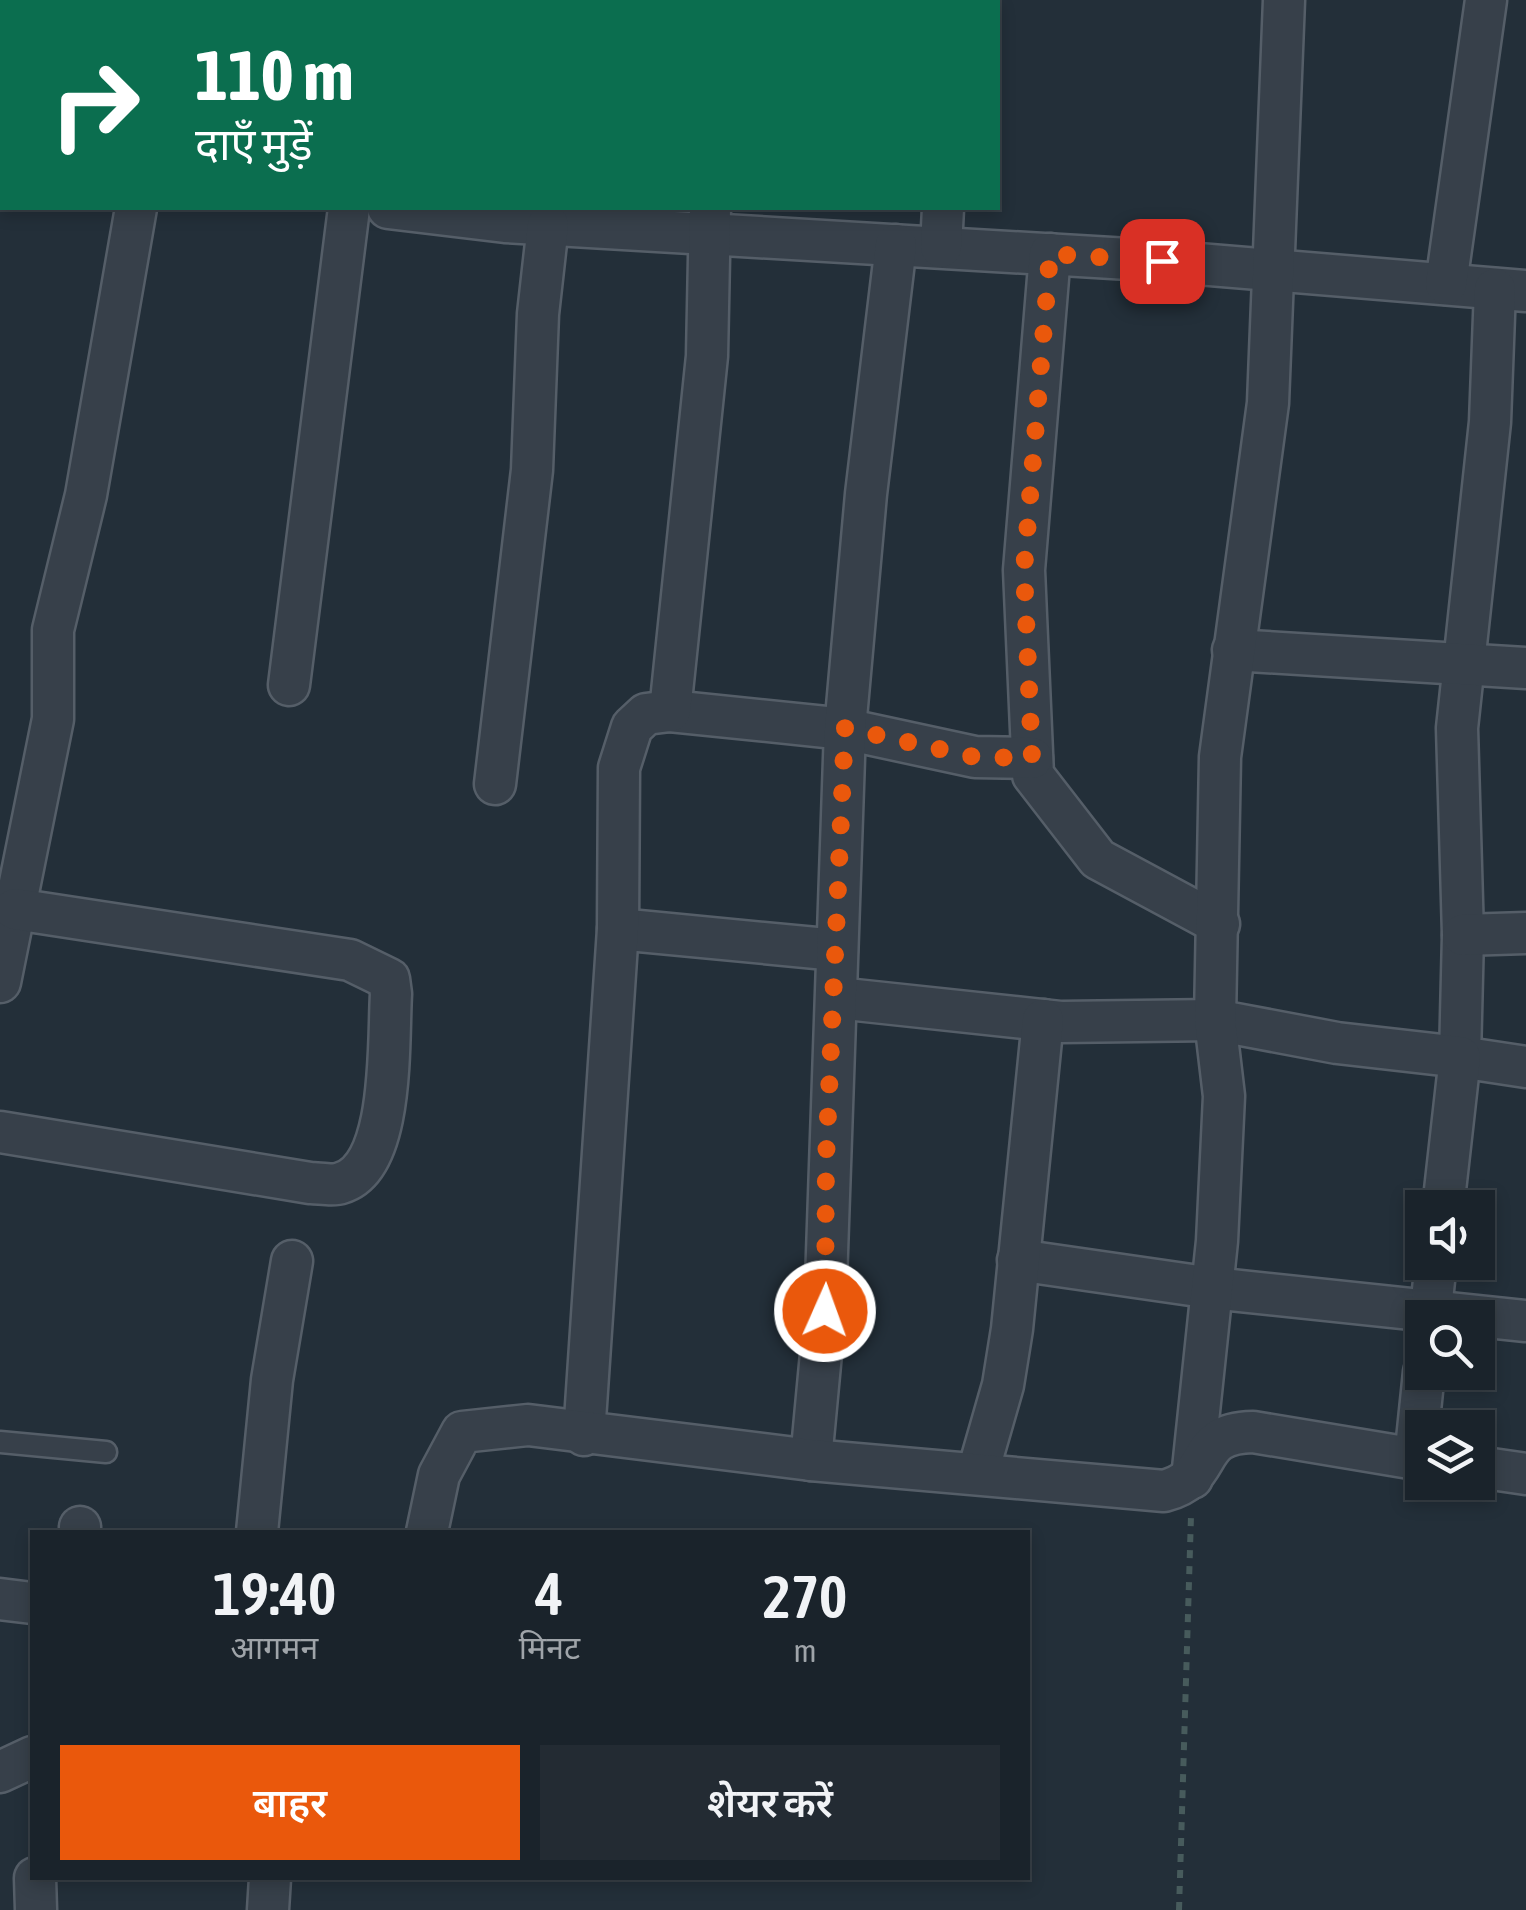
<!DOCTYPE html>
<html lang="hi">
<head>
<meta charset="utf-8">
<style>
	body { margin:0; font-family:"Asap Condensed","Noto Sans Devanagari",sans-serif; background:#232b33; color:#f1f3f6; height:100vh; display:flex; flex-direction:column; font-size:38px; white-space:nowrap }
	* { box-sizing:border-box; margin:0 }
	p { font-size:32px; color:#9fa4a9 }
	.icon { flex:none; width:55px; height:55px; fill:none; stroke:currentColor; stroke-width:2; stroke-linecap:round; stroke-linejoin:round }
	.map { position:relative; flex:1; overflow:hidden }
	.sheet { position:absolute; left:30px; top:1530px; width:1000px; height:350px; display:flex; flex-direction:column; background:#1a232b; border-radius:0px; box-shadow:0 5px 15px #0003,0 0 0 2px #384047 }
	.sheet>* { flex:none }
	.hud { position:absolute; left:0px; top:0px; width:1000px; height:210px; box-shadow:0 5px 15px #0003,0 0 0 2px #384047; background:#0b6e4f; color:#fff; overflow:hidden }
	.tools { position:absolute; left:1405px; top:1190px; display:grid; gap:20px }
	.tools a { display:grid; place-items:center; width:90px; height:90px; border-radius:0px; background:#1a232b; box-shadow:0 5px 15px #0003,0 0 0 2px #384047; font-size:50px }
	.pin { position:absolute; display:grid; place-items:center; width:85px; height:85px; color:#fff; margin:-42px; border-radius:20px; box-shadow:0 5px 15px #0006 }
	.me { position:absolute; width:110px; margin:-55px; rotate:2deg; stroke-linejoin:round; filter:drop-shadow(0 0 8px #0008) }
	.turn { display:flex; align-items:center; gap:35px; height:210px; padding:0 30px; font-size:45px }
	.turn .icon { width:130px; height:130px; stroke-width:2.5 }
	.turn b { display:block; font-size:70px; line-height:85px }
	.eta { display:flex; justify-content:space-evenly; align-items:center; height:170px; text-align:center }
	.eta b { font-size:60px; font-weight:600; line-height:70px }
	.cta { display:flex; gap:20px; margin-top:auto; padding:20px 30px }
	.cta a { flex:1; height:115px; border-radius:0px; background:#ea580c; color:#fff; font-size:40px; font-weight:600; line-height:115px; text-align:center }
	.cta a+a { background:#232b33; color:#f1f3f6 }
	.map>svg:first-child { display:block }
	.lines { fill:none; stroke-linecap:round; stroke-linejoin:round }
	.service-casing { stroke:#555e68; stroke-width:25 }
	.minor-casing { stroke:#555e68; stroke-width:45 }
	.path { stroke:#475b5c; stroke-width:6; stroke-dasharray:8 8; stroke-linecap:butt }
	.service { stroke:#37404a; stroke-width:20 }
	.minor { stroke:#37404a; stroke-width:40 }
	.route { stroke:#ea580c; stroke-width:18; stroke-dasharray:0 32.4 }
</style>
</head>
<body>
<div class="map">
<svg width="1526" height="1910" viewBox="0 0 1526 1910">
	<rect width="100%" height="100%" fill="#232f39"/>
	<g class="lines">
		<g class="service-casing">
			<path id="service" d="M0,1442l106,10"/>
		</g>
		<g class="minor-casing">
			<g id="minor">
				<path d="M500,2l1,-2"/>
				<path d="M736,2v-2"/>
				<path d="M951,2v-2"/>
				<path d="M0,172h2"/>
				<path d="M388,208l117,14 657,39 364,30"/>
				<path d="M941,247l2,-39"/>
				<path d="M1050,254l-26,316 9,205 65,84 121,65"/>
				<path d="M1446,284l40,-284"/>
				<path d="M1495,289l-5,133 -33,306 6,207 -3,122 66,10"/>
				<path d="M1233,650l293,18"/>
				<path d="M289,685l60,-477"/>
				<path d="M670,711l175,18 130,28 57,1"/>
				<path d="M495,784l37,-314 6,-156 10,-89"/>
				<path d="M618,929l219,21"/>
				<path d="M1463,935l63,-2"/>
				<path d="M0,982l53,-263v-89l33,-135 50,-287"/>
				<path d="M837,998l224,24 154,-2 122,23 123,14 -17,151"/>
				<path d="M0,1132l310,51c9,0 23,3 31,0 54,-16 47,-143 50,-189l-2,-15 -39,-19 -335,-51"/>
				<path d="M1018,1260l194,28 314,33"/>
				<path d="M1430,1318l6,-56"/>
				<path d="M584,1435l34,-506 1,-161 13,-41 14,-13 24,-3 37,-355 3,-148"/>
				<path d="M1415,1459l9,-87"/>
				<path d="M811,1460l14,-149 20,-582 21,-235 30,-249"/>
				<path d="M1478,1467l48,7"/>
				<path d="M978,1472l25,-87 9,-56 31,-309"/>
				<path d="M1192,1478l25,-237 7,-145 -9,-76 5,-263 48,-354 16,-403"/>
				<path d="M80,1532v-5"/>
				<path d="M257,1532l15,-152 20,-119"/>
				<path d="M427,1532l12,-57 23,-43 66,-7 283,35 353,31c54,-14 26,-58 89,-59l169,28"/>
				<path d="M0,1599l32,4"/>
				<path d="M0,1772l32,-15"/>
				<path d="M35,1878l1,32"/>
				<path d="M268,1910l2,-32"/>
			</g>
		</g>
		<path class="path" d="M1179,1910l12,-394"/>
		<use href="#service" class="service"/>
		<use href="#minor" class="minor"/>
	</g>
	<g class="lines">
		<path class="route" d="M825,1311l1,-151 19,-432 130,29 57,1 -8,-188 26,-316 112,7"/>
	</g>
</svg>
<div class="tools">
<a><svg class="icon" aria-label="sound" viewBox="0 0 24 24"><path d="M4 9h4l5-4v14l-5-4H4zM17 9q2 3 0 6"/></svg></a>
<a><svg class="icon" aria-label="search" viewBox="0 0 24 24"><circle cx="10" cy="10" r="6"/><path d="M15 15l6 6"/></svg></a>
<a><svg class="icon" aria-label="layers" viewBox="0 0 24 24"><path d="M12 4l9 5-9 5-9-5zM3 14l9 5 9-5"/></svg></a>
</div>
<div class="pin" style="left:1162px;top:261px;background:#d93025"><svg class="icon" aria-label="arrive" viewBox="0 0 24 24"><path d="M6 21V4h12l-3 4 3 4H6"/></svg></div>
<svg class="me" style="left:825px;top:1311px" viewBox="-20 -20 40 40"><circle r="17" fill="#ea580c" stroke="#fff" stroke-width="3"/><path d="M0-11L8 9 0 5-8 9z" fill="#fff"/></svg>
<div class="hud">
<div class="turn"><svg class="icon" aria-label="right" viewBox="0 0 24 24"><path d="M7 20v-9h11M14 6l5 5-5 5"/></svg><div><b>110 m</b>दाएँ मुड़ें</div></div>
</div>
<section class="sheet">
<div class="eta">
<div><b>19:40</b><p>आगमन</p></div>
<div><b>4</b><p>मिनट</p></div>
<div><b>270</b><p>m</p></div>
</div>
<div class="cta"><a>बाहर</a><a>शेयर करें</a></div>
</section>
</div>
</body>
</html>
